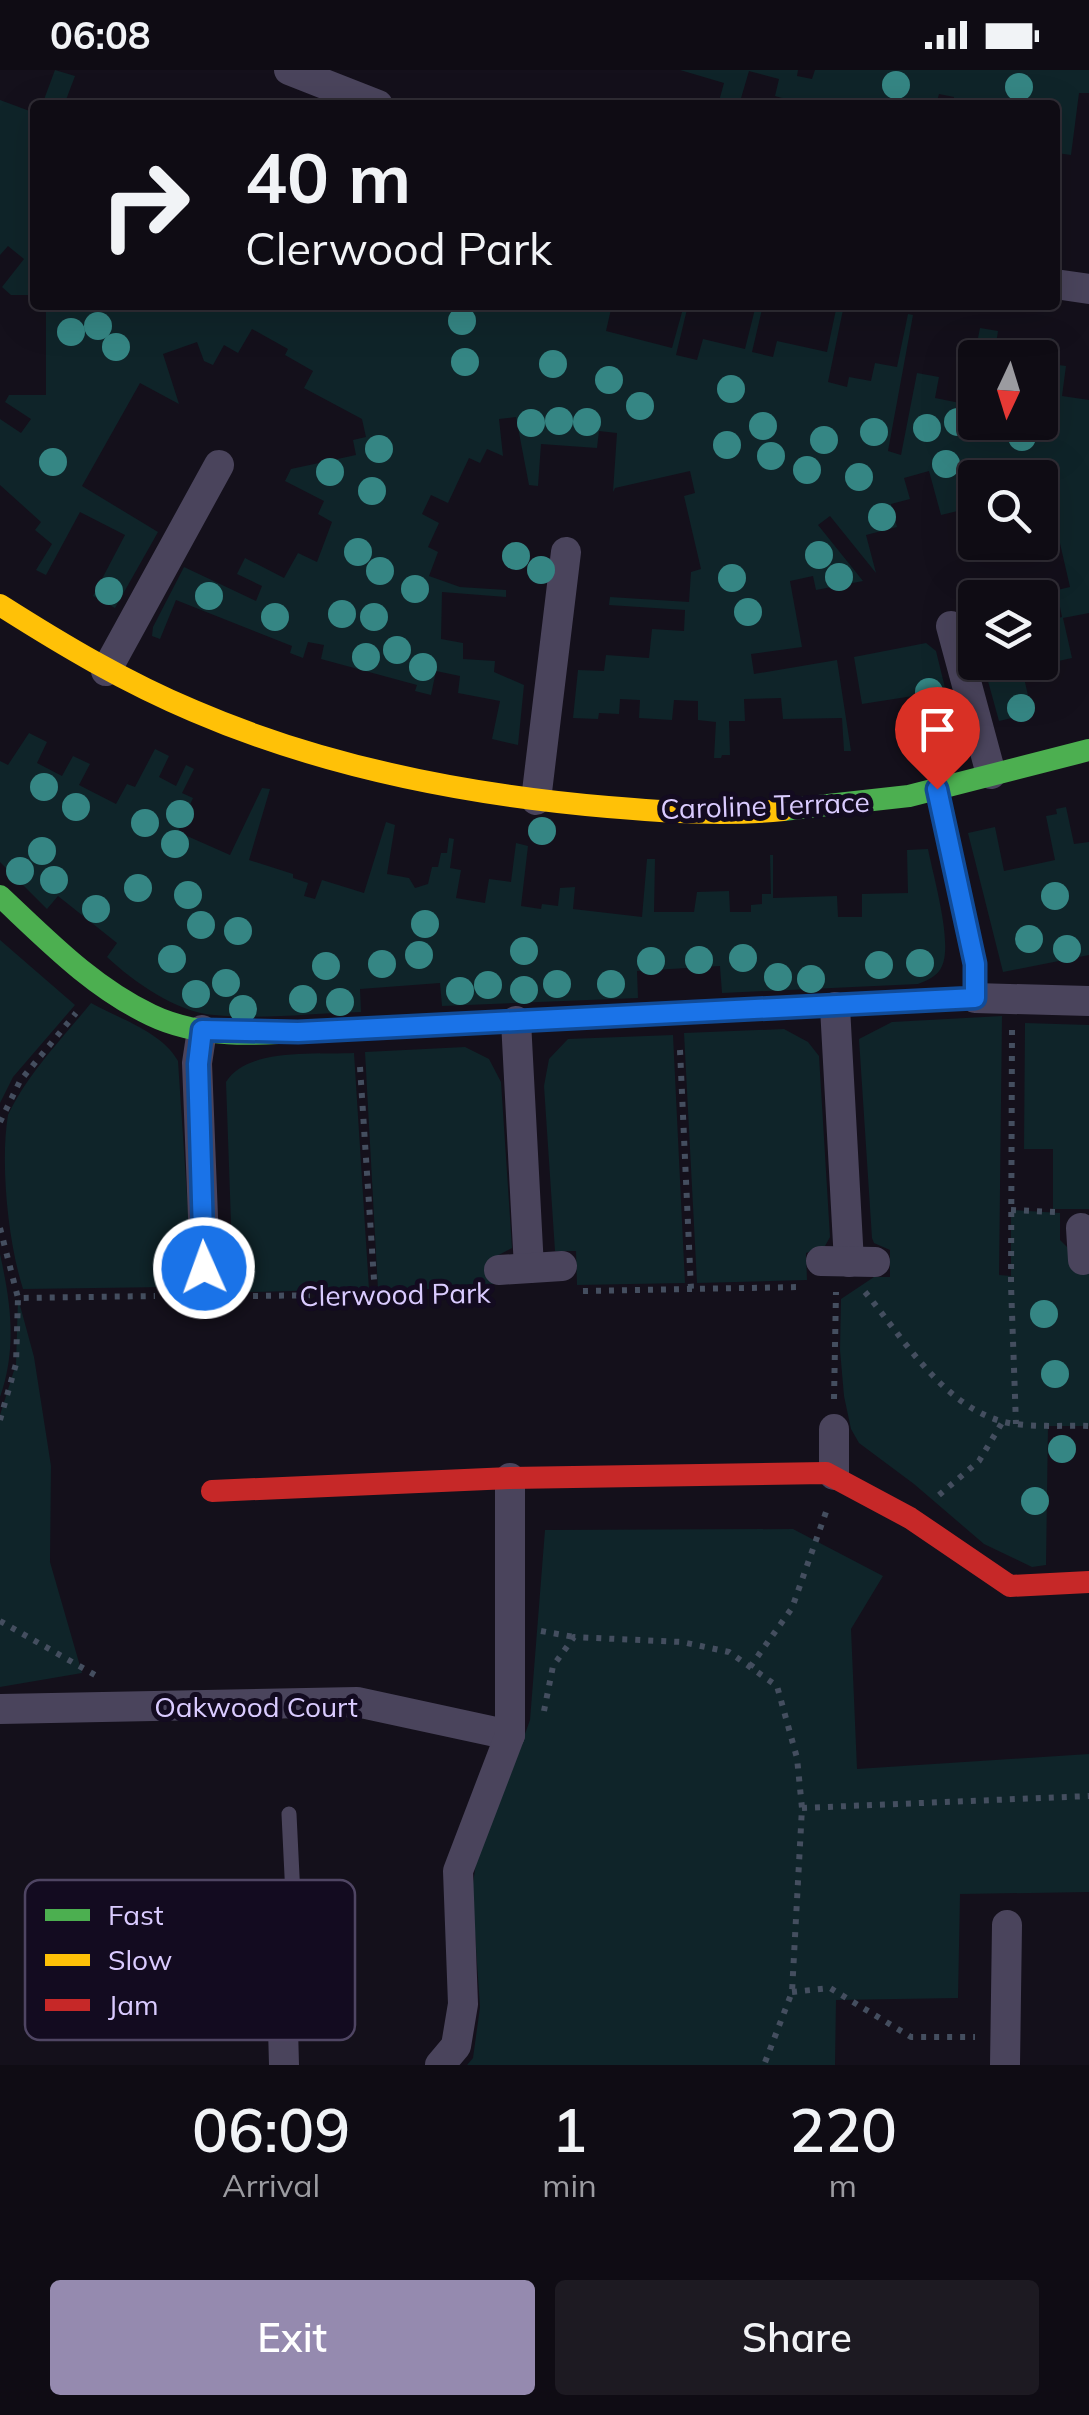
<!DOCTYPE html>
<html lang="en">
<head>
<meta charset="utf-8">
<style>
	body { margin:0; font-family:Mulish,sans-serif; background:#1d1a22; color:#f1f3f6; height:100vh; display:flex; flex-direction:column; font-size:38px; white-space:nowrap }
	* { box-sizing:border-box; margin:0 }
	p { font-size:32px; color:#9b9ba0 }
	.icon { flex:none; width:55px; height:55px; fill:none; stroke:currentColor; stroke-width:2; stroke-linecap:round; stroke-linejoin:round }
	.map { position:relative; height:1995px; overflow:hidden }
	.details { display:flex; flex-direction:column; background:#0f0c14; flex:1 }
	.details>* { flex:none }
	.hud { position:absolute; left:30px; top:30px; width:1030px; height:210px; border-radius:10px; box-shadow:0 10px 40px #0002,0 0 0 2px #2f2c34; background:#0f0c14; color:#f1f3f6; overflow:hidden }
	.needle { width:65px; rotate:184deg }
	.fabs { position:absolute; left:958px; top:270px; display:grid; gap:20px }
	.fabs a { display:grid; place-items:center; width:100px; height:100px; border-radius:10px; background:#0f0c14; box-shadow:0 10px 40px #0002,0 0 0 2px #2f2c34; font-size:50px }
	.pin { position:absolute; display:grid; place-items:center; width:85px; height:85px; color:#fff; margin:-102px -42px; border-radius:50% 50% 50% 0; rotate:-45deg; box-shadow:0 0 10px #0007 }
	.pin .icon { rotate:45deg }
	.me { position:absolute; width:110px; margin:-55px; rotate:358deg; stroke-linejoin:round; filter:drop-shadow(0 0 8px #0008) }
	.turn { display:flex; align-items:center; gap:35px; height:210px; padding:0 50px; font-size:45px }
	.turn .icon { width:130px; height:130px; stroke-width:2.5 }
	.turn b { display:block; font-size:70px; line-height:85px }
	.eta { display:flex; justify-content:space-evenly; align-items:center; height:170px; text-align:center }
	.eta b { font-size:60px; font-weight:600; line-height:70px }
	.action { display:flex; gap:20px; margin-top:auto; padding:20px 50px }
	.action a { flex:1; height:115px; border-radius:10px; background:#958aaf; color:#fff; font-size:40px; font-weight:600; line-height:115px; text-align:center }
	.action a+a { background:#1d1a22; color:#f1f3f6 }
	.status { display:flex; justify-content:space-between; align-items:center; height:70px; padding:0 50px; background:#0f0c14; direction:ltr }
	.status svg { height:28px; fill:currentColor }
	.map>svg:first-child { display:block }
	.green { fill:#0f2429 }
	.lines { fill:none; stroke-linecap:round; stroke-linejoin:round }
	.path { stroke:#444e5f; stroke-width:6; stroke-dasharray:5 8; stroke-linecap:butt }
	.lane { stroke:#4a445c; stroke-width:15 }
	.street { stroke:#4a445c; stroke-width:30 }
	.fast { stroke:#4caf50; stroke-width:22 }
	.slow { stroke:#ffc107; stroke-width:22 }
	.jam { stroke:#c62828; stroke-width:22 }
	.tree { fill:#358684 }
	.route-casing { stroke:#114b97; stroke-width:25 }
	.route { stroke:#1a73e8; stroke-width:18 }
	.labels { text-anchor:middle; dominant-baseline:central; stroke-width:10; stroke-linejoin:round; paint-order:stroke }
	.street-label { font-size:28px; fill:#dacbff; stroke:#130b20 }
	.key { fill:#130b20; stroke:#4f4563; stroke-width:2.5 }
	.key-label { font-size:28px; fill:#dacbff }
</style>
</head>
<body>
<div class="status"><b>06:08</b><svg viewBox="0 0 49 12"><path d="M0 12V9h3v3zM5 12V6h3v6zM10 12V3h3v9zM15 12V0h3v12zM26 1h20v11H26zM47 4h2v5h-2z"/></svg></div>
<div class="map">
<svg width="1089" height="1995" viewBox="0 0 1089 1995">
	<rect width="100%" height="100%" fill="#14101b"/>
	<g class="green">
		<path d="M55,0l20,6 -11,29h-22z"/>
		<path d="M680,0h118l-1,6 15,3 3,-9h274v23h-10l-8,62 -14,-2 3,-15 -5,-2v-31h-102l1,-8 -15,-3 -3,11h-143v-4l-18,-5 4,-17 -30,-8 -10,34h-21l6,-22z"/>
		<path d="M0,30l35,13v182h-24l-9,-8 22,-28 -16,-13 -8,9z"/>
		<path d="M46,235h513c14,7 27,-1 45,5l2,-5h6l-6,26 66,17 12,-43h4l-12,50 21,5 6,-21 42,10 11,-44h7l-11,47 21,5 4,-16 50,11 10,-47h7l-16,77 19,5 2,-10 22,4 4,-18 22,4 11,-53 5,1 -25,136 13,4 16,-82 22,4 -4,21 30,6 15,-76 18,3 -4,26 -19,1v64h65v-26l9,-58 5,1 -3,25 15,2 -4,30 27,4v213l-26,5 9,40 -50,11 10,44 -33,8 -16,-58 57,-1v-39l22,-6 -3,-15 -19,5v-9l-12,-1 42,-10 -14,-61 -16,4v-52h-65v64l8,1 -7,6 -10,-40 -25,6 -12,-44 -25,7 6,21 -19,5 6,23 -31,8 10,38 -46,-57 -12,9 45,56 -47,9 -3,-14 -23,5 12,66 -51,7 3,20 83,-14 14,91h-7l-2,-33 -59,1 -2,-21 -37,1 1,22h-16l1,34h-8l-1,3h-7l2,-36 -18,-2v-19l-24,-1 -2,20 -33,-2 1,-18 -20,-1 -1,15 -20,-1 -1,6 -25,-1 5,-48 26,1 2,-16 43,3 3,-29 32,2 1,-21 -76,-5 1,-8 79,5 2,-30 10,-3 -17,-73 11,-3 -5,-22 -75,17 -2,4 4,-59 -18,-2 -2,17 -56,-4 -3,42 -9,-1 -13,-68 -17,2 4,37 -16,-7 -7,14 -11,-5 -21,45 -17,-8 -9,19 17,9 -11,24 10,5 -9,24 31,11 46,3v7l-64,-5 -1,47 22,4v16l32,2 -1,11 30,13 -6,60 -26,-6 8,-38 -42,-8 2,-17 -24,-5 -5,24 -16,-4 2,-6 -96,-26 3,-14 -16,-3 -5,16 -13,-5 2,-7 -116,-46 -16,39 -8,-3 1,-9 31,-60 72,34 6,-15 -25,-12 8,-16 39,20 14,-25 19,9 15,-40 -14,-8 6,-13 -39,-20 6,-12 65,-14 -3,-15 13,-3 -4,-18 -58,-31 9,-17 -28,-16 3,-6 -36,-20 -14,24 -14,-8 -11,20 -9,-4 -7,-19 -34,12 16,50 -39,-21 -58,103 76,46 -43,76 -22,-12 32,-61 -45,-23 -34,63 -10,-5 16,-26 -17,-14 6,-8 -41,-37v-66l21,14 10,-14 -26,-17 4,-7h37z"/>
		<path d="M926,573l10,8 20,82 -36,5 -7,-42 -51,8 -8,-47z"/>
		<path d="M29,663l18,9 -10,21 25,13 11,-20 17,8 -11,21 37,19 11,-20 8,3 20,-38 14,7 -10,21 17,9 10,-21 8,4 -12,24 11,5 -15,34 52,23 32,-67 8,1 -21,71 44,14v4l15,5 -4,13 11,3 7,-19 42,13 22,-71 9,3 -8,49 22,4 6,10 13,-4 4,-17h6l3,-14h6l2,-15 5,1 -4,29 11,2 -5,28 29,5 4,-24 22,3 5,-39 12,3 -7,60 20,3 1,-5 16,2 2,-18 15,-1 -2,22 69,8 5,-58h8l-1,53h40l3,-20 32,-1 1,21h21v-7l11,-1v-10h9l-1,-39h3v43l64,-2 1,21h24v-23l46,-1 -1,-43 21,-1c5,26 25,94 14,117 -4,10 -14,14 -24,18l-196,9 -2,-27 -83,5 1,27 -196,8 -2,-23 -80,6 1,23c-48,1 -99,8 -147,3 -38,-3 -80,-33 -107,-58l10,-14 -59,-47 -11,13 -47,-47v-101l8,4z"/>
		<path d="M1066,737l8,37 15,-2v113l-86,17 -35,-139 27,-6 9,44 51,-11 -9,-44 11,-2 -1,-5z"/>
		<path d="M0,870l75,65 -62,72 -13,26z"/>
		<path d="M91,933c29,16 71,29 87,58l12,181 -25,2 3,43 -145,2c-15,-47 -23,-126 -15,-174 20,-42 54,-76 83,-112z"/>
		<path d="M1002,946l-3,259 12,1v-66l49,3v27l29,29v157h-41l-2,139 -14,2 -48,-23 -70,-60 -55,-41 -8,-14 -7,-33 -4,-46 1,-51 33,-22h16v-27l-16,-7 -2,-5 -13,-199 33,-17z"/>
		<path d="M1025,953l64,2v184h-36v-60h-29z"/>
		<path d="M784,959l24,13 11,14 11,181 -5,9 -19,7 1,27 -110,3 -13,-250z"/>
		<path d="M673,965l12,248 -108,2 -1,-34h-21l-11,-165 5,-27 19,-20z"/>
		<path d="M465,977l24,12 12,23 11,166 -21,11 8,22 -15,7 -106,2 -13,-238z"/>
		<path d="M354,983l15,236 -120,3 -2,-42 -15,1 -6,-169c22,-35 90,-27 128,-29z"/>
		<path d="M0,1184c11,50 17,94 0,143z"/>
		<path d="M18,1228l16,59 17,109 -1,96 32,111 -82,14v-272l16,-51z"/>
		<path d="M793,1459l90,47 -32,53 6,140 232,-15v138l-129,2 -2,104 -122,2 -1,65h-368l6,-7 7,-51 -8,-118 8,-51 31,-65 19,-53 15,-190z"/>
	</g>
	<g class="lines">
		<g class="path">
			<path d="M1012,960l-1,255 5,139"/>
			<path d="M680,980l11,239"/>
			<path d="M360,997l15,228"/>
			<path d="M0,1052l20,-41 56,-68"/>
			<path d="M1011,1140l44,2"/>
			<path d="M0,1158l18,70"/>
			<path d="M583,1221l217,-4"/>
			<path d="M865,1222c38,46 78,114 139,130 27,6 58,3 85,4"/>
			<path d="M253,1226l222,-3"/>
			<path d="M834,1329l2,-107"/>
			<path d="M0,1350l16,-56 2,-66 137,-2"/>
			<path d="M939,1425l40,-34 24,-40"/>
			<path d="M0,1551l95,54"/>
			<path d="M541,1561l33,6"/>
			<path d="M750,1597l42,-59 34,-96"/>
			<path d="M544,1641l9,-45 21,-29 108,5 47,10 48,34 20,72 5,50 -10,184 -28,73"/>
			<path d="M802,1738l287,-12"/>
			<path d="M792,1922l38,-4 81,49h64"/>
		</g>
		<g class="lane">
			<path d="M289,1744l5,103"/>
			<path d="M283,1958l12,-62"/>
		</g>
		<g class="street">
			<path d="M289,0l89,35"/>
			<path d="M1055,214l34,5"/>
			<path d="M951,556l40,148"/>
			<path d="M106,601l113,-206"/>
			<path d="M536,730l30,-248"/>
			<path d="M975,928l114,3"/>
			<path d="M835,937l14,255"/>
			<path d="M516,951l13,247"/>
			<path d="M202,960l-5,33 8,205"/>
			<path d="M1081,1158l2,32"/>
			<path d="M821,1191l54,1"/>
			<path d="M173,1199l63,-2"/>
			<path d="M499,1200l63,-4"/>
			<path d="M834,1359v46"/>
			<path d="M0,1639l357,-7 153,33"/>
			<path d="M283,1958l1,37"/>
			<path d="M440,1995l16,-19 7,-42 -5,-133 52,-136v-257"/>
			<path d="M1005,1995l2,-140"/>
		</g>
		<g class="fast">
			<path d="M783,740l126,-14 180,-46"/>
			<path d="M0,826c47,44 92,91 151,119 56,27 122,18 182,15 46,-2 93,-4 139,-7"/>
			<path d="M899,932l76,-4v-34l-38,-175"/>
		</g>
		<path class="slow" d="M0,535c63,40 125,77 194,106 130,56 274,84 414,96 58,5 118,9 175,3"/>
		<g class="jam">
			<path d="M472,953l427,-21"/>
			<path d="M212,1421l298,-13 316,-5 84,45 100,68 79,-4"/>
		</g>
	</g>
	<g class="tree">
		<circle cx="896" cy="15" r="14"/>
		<circle cx="1019" cy="17" r="14"/>
		<circle cx="462" cy="251" r="14"/>
		<circle cx="98" cy="256" r="14"/>
		<circle cx="71" cy="262" r="14"/>
		<circle cx="116" cy="277" r="14"/>
		<circle cx="465" cy="292" r="14"/>
		<circle cx="553" cy="294" r="14"/>
		<circle cx="609" cy="310" r="14"/>
		<circle cx="731" cy="319" r="14"/>
		<circle cx="640" cy="336" r="14"/>
		<circle cx="559" cy="351" r="14"/>
		<circle cx="587" cy="352" r="14"/>
		<circle cx="958" cy="352" r="14"/>
		<circle cx="531" cy="353" r="14"/>
		<circle cx="763" cy="356" r="14"/>
		<circle cx="927" cy="358" r="14"/>
		<circle cx="874" cy="362" r="14"/>
		<circle cx="1022" cy="367" r="14"/>
		<circle cx="824" cy="370" r="14"/>
		<circle cx="727" cy="375" r="14"/>
		<circle cx="379" cy="379" r="14"/>
		<circle cx="771" cy="386" r="14"/>
		<circle cx="53" cy="392" r="14"/>
		<circle cx="946" cy="394" r="14"/>
		<circle cx="807" cy="400" r="14"/>
		<circle cx="330" cy="402" r="14"/>
		<circle cx="859" cy="407" r="14"/>
		<circle cx="372" cy="421" r="14"/>
		<circle cx="882" cy="447" r="14"/>
		<circle cx="358" cy="482" r="14"/>
		<circle cx="819" cy="485" r="14"/>
		<circle cx="516" cy="486" r="14"/>
		<circle cx="541" cy="500" r="14"/>
		<circle cx="380" cy="501" r="14"/>
		<circle cx="839" cy="507" r="14"/>
		<circle cx="732" cy="508" r="14"/>
		<circle cx="415" cy="519" r="14"/>
		<circle cx="109" cy="521" r="14"/>
		<circle cx="209" cy="526" r="14"/>
		<circle cx="748" cy="542" r="14"/>
		<circle cx="342" cy="544" r="14"/>
		<circle cx="275" cy="547" r="14"/>
		<circle cx="374" cy="547" r="14"/>
		<circle cx="397" cy="580" r="14"/>
		<circle cx="366" cy="587" r="14"/>
		<circle cx="423" cy="597" r="14"/>
		<circle cx="929" cy="622" r="14"/>
		<circle cx="1021" cy="638" r="14"/>
		<circle cx="44" cy="717" r="14"/>
		<circle cx="76" cy="737" r="14"/>
		<circle cx="180" cy="744" r="14"/>
		<circle cx="145" cy="753" r="14"/>
		<circle cx="542" cy="761" r="14"/>
		<circle cx="175" cy="774" r="14"/>
		<circle cx="42" cy="781" r="14"/>
		<circle cx="20" cy="801" r="14"/>
		<circle cx="54" cy="810" r="14"/>
		<circle cx="138" cy="818" r="14"/>
		<circle cx="188" cy="825" r="14"/>
		<circle cx="1055" cy="826" r="14"/>
		<circle cx="96" cy="839" r="14"/>
		<circle cx="425" cy="854" r="14"/>
		<circle cx="201" cy="855" r="14"/>
		<circle cx="238" cy="861" r="14"/>
		<circle cx="1029" cy="869" r="14"/>
		<circle cx="1067" cy="879" r="14"/>
		<circle cx="524" cy="881" r="14"/>
		<circle cx="419" cy="885" r="14"/>
		<circle cx="743" cy="888" r="14"/>
		<circle cx="172" cy="889" r="14"/>
		<circle cx="699" cy="890" r="14"/>
		<circle cx="651" cy="891" r="14"/>
		<circle cx="920" cy="893" r="14"/>
		<circle cx="382" cy="894" r="14"/>
		<circle cx="879" cy="895" r="14"/>
		<circle cx="326" cy="896" r="14"/>
		<circle cx="778" cy="907" r="14"/>
		<circle cx="811" cy="909" r="14"/>
		<circle cx="226" cy="913" r="14"/>
		<circle cx="557" cy="914" r="14"/>
		<circle cx="611" cy="914" r="14"/>
		<circle cx="488" cy="915" r="14"/>
		<circle cx="524" cy="920" r="14"/>
		<circle cx="460" cy="921" r="14"/>
		<circle cx="196" cy="924" r="14"/>
		<circle cx="303" cy="929" r="14"/>
		<circle cx="340" cy="932" r="14"/>
		<circle cx="243" cy="939" r="14"/>
		<circle cx="1044" cy="1244" r="14"/>
		<circle cx="1055" cy="1304" r="14"/>
		<circle cx="1062" cy="1379" r="14"/>
		<circle cx="1035" cy="1431" r="14"/>
	</g>
	<g class="lines">
		<g class="route-casing">
			<path id="route" d="M204,1198l-6,-204 4,-34 96,2 677,-34v-34l-38,-175"/>
		</g>
		<use href="#route" class="route"/>
	</g>
	<g class="labels">
		<g class="street-label">
			<text transform="translate(765 735) rotate(-2)">Caroline Terrace</text>
			<text transform="translate(395 1224) rotate(-1)">Clerwood Park</text>
			<text x="256" y="1636">Oakwood Court</text>
		</g>
	</g>
	<rect x="25" y="1810" width="330" height="160" rx="15" class="key"/>
	<rect x="45" y="1839" width="45" height="12" fill="#4caf50"/>
	<rect x="45" y="1884" width="45" height="12" fill="#ffc107"/>
	<rect x="45" y="1929" width="45" height="12" fill="#c62828"/>
	<g class="key-label">
		<text x="108" y="1855">Fast</text>
		<text x="108" y="1900">Slow</text>
		<text x="108" y="1945">Jam</text>
	</g>
</svg>
<div class="fabs">
<a><svg class="needle" viewBox="-14 -14 28 28"><path d="M0-13l5 13h-10z" fill="#e53935"/><path d="M0 13l5-13h-10z" fill="#9b9ba0"/></svg></a>
<a><svg class="icon" aria-label="search" viewBox="0 0 24 24"><circle cx="10" cy="10" r="6"/><path d="M15 15l6 6"/></svg></a>
<a><svg class="icon" aria-label="layers" viewBox="0 0 24 24"><path d="M12 4l9 5-9 5-9-5zM3 14l9 5 9-5"/></svg></a>
</div>
<div class="pin" style="left:937px;top:719px;background:#d93025"><svg class="icon" aria-label="arrive" viewBox="0 0 24 24"><path d="M6 21V4h12l-3 4 3 4H6"/></svg></div>
<svg class="me" style="left:204px;top:1198px" viewBox="-20 -20 40 40"><circle r="17" fill="#1a73e8" stroke="#fff" stroke-width="3"/><path d="M0-11L8 9 0 5-8 9z" fill="#fff"/></svg>
<div class="hud">
<div class="turn"><svg class="icon" aria-label="right" viewBox="0 0 24 24"><path d="M7 20v-9h11M14 6l5 5-5 5"/></svg><div><b>40 m</b>Clerwood Park</div></div>
</div>
</div>
<section class="details">
<div class="eta">
<div><b>06:09</b><p>Arrival</p></div>
<div><b>1</b><p>min</p></div>
<div><b>220</b><p>m</p></div>
</div>
<div class="action"><a>Exit</a><a>Share</a></div>
</section>
</body>
</html>
